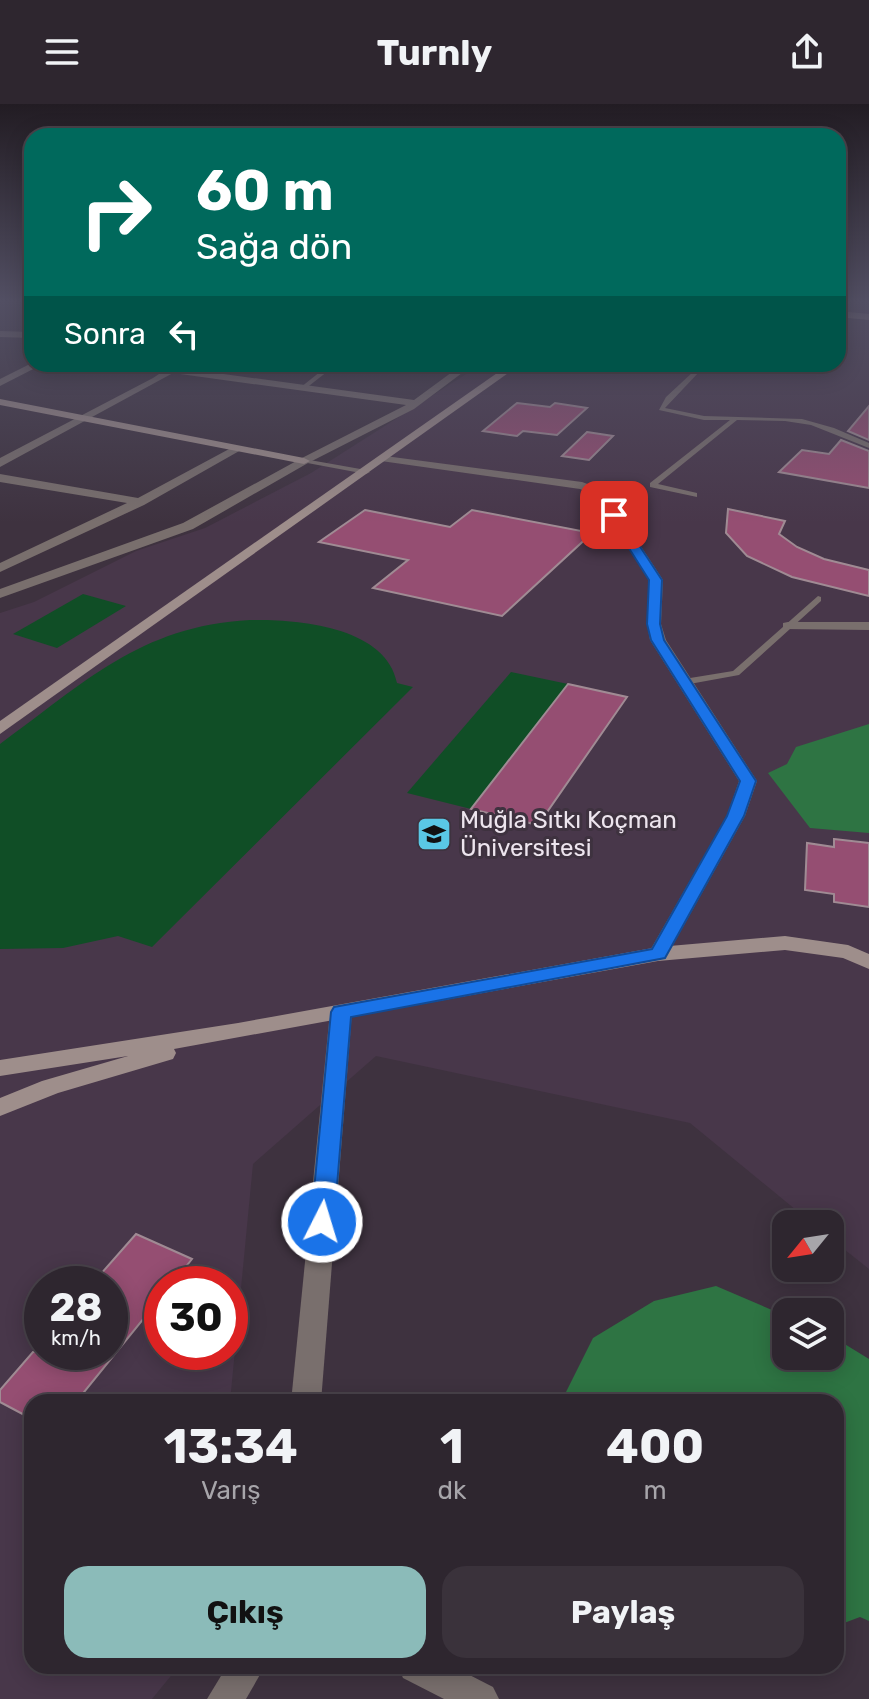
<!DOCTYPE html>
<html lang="tr">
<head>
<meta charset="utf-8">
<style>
	body { margin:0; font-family:Rubik,sans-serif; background:#3a323b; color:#f1f3f6; height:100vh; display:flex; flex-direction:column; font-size:30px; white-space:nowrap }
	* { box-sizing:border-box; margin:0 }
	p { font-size:26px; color:#a7a5aa }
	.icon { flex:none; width:44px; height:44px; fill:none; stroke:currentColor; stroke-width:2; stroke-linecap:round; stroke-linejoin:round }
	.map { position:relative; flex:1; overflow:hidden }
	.drawer { position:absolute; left:24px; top:1290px; width:820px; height:280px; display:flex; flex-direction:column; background:#2e262f; border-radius:24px; box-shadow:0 4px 20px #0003,0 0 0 2px #49434b }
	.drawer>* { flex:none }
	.banner { position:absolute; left:24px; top:24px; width:822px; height:244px; border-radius:24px; box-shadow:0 4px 20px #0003,0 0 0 2px #49434b; background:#00695c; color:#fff; overflow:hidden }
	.needle { width:52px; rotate:240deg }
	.tools { position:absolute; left:772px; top:1106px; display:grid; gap:16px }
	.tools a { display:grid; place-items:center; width:72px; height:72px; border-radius:16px; background:#2e262f; box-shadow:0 4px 20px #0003,0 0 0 2px #49434b; font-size:40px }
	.speed { position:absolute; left:24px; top:1162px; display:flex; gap:16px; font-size:40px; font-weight:700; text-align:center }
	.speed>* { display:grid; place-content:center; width:104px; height:104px; border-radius:50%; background:#2e262f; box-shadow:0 4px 20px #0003,0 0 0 2px #49434b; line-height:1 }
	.speed small { font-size:20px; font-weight:400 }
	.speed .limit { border:12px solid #d22; background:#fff; color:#111 }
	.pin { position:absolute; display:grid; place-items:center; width:68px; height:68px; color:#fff; margin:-34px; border-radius:16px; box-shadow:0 4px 12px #0006 }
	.me { position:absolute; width:88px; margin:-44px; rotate:5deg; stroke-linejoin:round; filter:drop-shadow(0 0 6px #0008) }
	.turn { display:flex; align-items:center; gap:28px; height:168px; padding:0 40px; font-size:36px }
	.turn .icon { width:104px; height:104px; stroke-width:2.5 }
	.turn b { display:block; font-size:56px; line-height:68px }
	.then { display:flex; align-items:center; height:76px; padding:0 40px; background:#0003; gap:16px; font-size:30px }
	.eta { display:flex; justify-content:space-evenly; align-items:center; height:136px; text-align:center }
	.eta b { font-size:48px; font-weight:700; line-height:56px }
	.primary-button { display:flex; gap:16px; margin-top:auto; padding:16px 40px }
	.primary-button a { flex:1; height:92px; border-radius:24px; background:#8bbbb9; color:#111; font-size:32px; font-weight:700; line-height:92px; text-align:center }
	.primary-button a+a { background:#3a323b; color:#f1f3f6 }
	header { display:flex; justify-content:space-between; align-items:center; height:104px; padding:0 40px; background:#2e262f; font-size:36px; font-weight:700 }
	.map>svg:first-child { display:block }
	.built { fill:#48374a; fill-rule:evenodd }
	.green { fill:#104e26 }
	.forest { fill:#2e7443 }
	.building { fill:#954e72; stroke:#a08b94; stroke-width:2 }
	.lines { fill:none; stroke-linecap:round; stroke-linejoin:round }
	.lane { fill:#796f6d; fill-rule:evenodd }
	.street { fill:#796f6d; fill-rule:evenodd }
	.secondary { fill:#9e8e8b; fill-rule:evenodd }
	.route { fill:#1a73e8; stroke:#114b97; stroke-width:2 }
	.labels { text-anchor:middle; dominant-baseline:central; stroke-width:6; stroke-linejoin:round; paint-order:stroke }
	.poi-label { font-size:24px; fill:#ede5ee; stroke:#3e323f; text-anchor:start }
</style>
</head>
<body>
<header><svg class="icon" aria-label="menu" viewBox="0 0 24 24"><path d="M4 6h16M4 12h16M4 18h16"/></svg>Turnly<svg class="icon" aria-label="share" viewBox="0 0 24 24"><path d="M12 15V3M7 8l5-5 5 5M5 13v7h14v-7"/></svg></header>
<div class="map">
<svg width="869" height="1595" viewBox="0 0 869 1595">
	<rect width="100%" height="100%" fill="#3e323f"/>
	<path class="built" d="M838,196h31v969l-39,-31v-14h-17l-123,-101 -314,-67 -123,108 -23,238h-198v264h147l-27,33h-152v-1086l34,-11 102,-51 69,-23 106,-55 171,-109h356zM42,1180h68v68h-68zM162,1180h68v68h-68z"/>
	<g class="green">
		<path d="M83,490l43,12 -69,42 -44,-14z"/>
		<path d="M250,516c46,-1 136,6 147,63l16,4 -261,260 -34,-11 -55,12 -63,1v-205c84,-61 140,-118 250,-124z"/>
		<path d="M511,568l57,12 -97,125 -64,-16z"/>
	</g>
	<g class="forest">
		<path d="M869,620v109l-59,-5 -42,-55 19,-9 9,-17z"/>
		<path d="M716,1182l70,30v40h44v-21l39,24v262l-9,-4 -24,9v-224h-275l32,-64 61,-37z"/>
	</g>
	<g class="building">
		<path d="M517,299l33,4 5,-4 32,5 -30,27 -34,-4 -6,5 -34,-5z"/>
		<path d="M869,302v34l-21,-9z"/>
		<path d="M587,328l26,4 -24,24 -27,-4z"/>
		<path d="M841,336l28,11v37l-90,-16 23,-22 27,4z"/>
		<path d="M728,405l57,12 -6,13 18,13 27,12 45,11v26l-77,-19 -45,-21 -21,-23z"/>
		<path d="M365,406l85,17 22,-17 120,23 -90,83 -129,-28 35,-28 -89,-18z"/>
		<path d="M568,580l59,13 -89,128 -67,-16z"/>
		<path d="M834,735l35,4v64l-35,-5v-8l-29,-4 2,-47 27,4z"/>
		<path d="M136,1130l56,25 -20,25h-10v12l-86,106h-44v17l-32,-17v-12l33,-38h77v-68h-18z"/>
	</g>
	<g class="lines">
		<g class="lane">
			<path d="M330,260h7l-32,25h-4v-2z"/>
			<path d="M688,260h6l6,7 -35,37 39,8 98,3 32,9 35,15v5l-58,-23 -26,-4 -48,-1 -79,64 39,9v4l-47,-10v-4l80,-63h-26l-45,-10 7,-13 28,-26z"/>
			<path d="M304,355l62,11 4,2 -4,2 -64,-12 -1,-1z"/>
			<path d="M818,492l3,1v4l-82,74 -55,10 -5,-3 5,-3 49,-8z"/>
		</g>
		<g class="street">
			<path d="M0,227l32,1v6l-32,-1z"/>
			<path d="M32,259l11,1 -43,22v-7z"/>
			<path d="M174,260h11l-5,4 234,32 49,-36h11l-60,45 -106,54 -115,66 -193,69v-9l183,-66 117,-64 106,-54 -233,-32 -173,94v-9l153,-80z"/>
			<path d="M231,344l10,2 -97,55 -144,67v-9l127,-60 -127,-21v-8l138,24z"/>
			<path d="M385,352l197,26 22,8 59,90 -2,44 5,16 91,141 -12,35 -80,143 -7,2 -10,-7 79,-138 12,-35 -89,-141 -3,-16 2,-44 -54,-84 -15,-7 -199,-28 -2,-2z"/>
			<path d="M788,518h81v8l-86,-1v-6z"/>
			<path d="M341,901l8,2 3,5 -31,390h-30l39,-390 3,-5z"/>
			<path d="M227,1562h38l-19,33h-39z"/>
			<path d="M398,1562h54l41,21 6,12h-55l-41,-21z"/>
		</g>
		<g class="secondary">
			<path d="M838,207l31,3v6l-31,-3z"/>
			<path d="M510,260h11l-521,370v-13z"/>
			<path d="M0,295l304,59 6,3 -6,3 -304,-59z"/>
			<path d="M785,832l63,9 21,9v15l-26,-11 -58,-8 -127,11 -484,88 2,4 -3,6 -115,34 -58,23v-18l42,-17 86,-25 -128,20v-16l238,-37 420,-76z"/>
		</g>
	</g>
	<linearGradient id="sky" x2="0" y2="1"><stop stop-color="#221c23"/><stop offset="0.47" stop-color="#524f63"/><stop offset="1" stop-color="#524f63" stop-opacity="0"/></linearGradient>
	<rect width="869" height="419" fill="url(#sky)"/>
	<path class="route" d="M610,409h8l44,67 -2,44 4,16 92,141 -12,35 -79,142 -314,59 -17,205 -3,7 -9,2 -8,-2 -3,-7 20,-210 3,-5 318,-58 75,-133 13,-35 -89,-141 -4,-16 2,-44 -41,-65z"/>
	<defs>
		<g id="university-square" transform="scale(1.8)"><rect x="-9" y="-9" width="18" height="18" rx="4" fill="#5ac8e6" stroke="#3e323f"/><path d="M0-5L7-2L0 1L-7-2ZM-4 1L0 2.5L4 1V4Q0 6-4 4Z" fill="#111"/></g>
	</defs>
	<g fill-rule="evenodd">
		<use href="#university-square" x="434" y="730"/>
	</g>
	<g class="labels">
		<g class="poi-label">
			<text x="460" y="716">Muğla Sıtkı Koçman<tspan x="460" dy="28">Üniversitesi</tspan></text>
		</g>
	</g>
</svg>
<div class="tools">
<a><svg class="needle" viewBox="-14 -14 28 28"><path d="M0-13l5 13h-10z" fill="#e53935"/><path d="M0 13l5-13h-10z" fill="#a7a5aa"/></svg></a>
<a><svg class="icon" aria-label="layers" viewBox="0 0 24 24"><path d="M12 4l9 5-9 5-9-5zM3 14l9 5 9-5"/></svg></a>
</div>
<div class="speed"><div>28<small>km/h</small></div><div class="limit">30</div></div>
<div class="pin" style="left:614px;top:411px;background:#d93025"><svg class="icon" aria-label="arrive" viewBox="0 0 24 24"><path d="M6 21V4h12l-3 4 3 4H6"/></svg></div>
<svg class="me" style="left:322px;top:1118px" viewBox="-20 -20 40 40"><circle r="17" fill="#1a73e8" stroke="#fff" stroke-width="3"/><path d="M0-11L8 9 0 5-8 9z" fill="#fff"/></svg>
<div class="banner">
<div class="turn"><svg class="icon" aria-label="right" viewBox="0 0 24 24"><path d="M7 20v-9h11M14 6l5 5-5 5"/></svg><div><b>60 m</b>Sağa dön</div></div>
<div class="then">Sonra<svg class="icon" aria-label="left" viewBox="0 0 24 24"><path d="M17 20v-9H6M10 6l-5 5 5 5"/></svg></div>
</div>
<section class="drawer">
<div class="eta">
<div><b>13:34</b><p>Varış</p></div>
<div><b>1</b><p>dk</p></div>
<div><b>400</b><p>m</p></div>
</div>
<div class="primary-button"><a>Çıkış</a><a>Paylaş</a></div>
</section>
</div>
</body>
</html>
